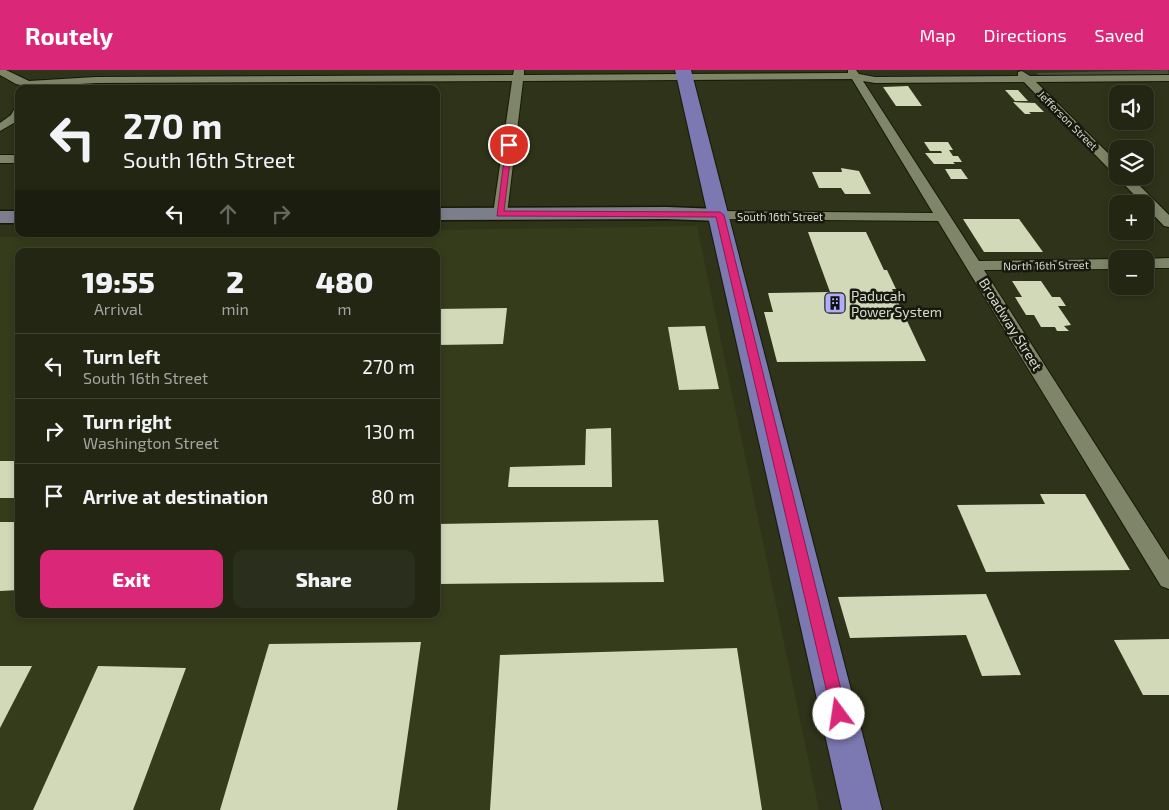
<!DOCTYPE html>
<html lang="en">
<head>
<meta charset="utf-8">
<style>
	body { margin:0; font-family:"Exo 2",sans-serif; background:#2a2e1c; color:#f1f3f6; height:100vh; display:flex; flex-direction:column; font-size:19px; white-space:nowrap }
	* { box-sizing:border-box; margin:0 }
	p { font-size:16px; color:#a2a5a0 }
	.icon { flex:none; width:28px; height:28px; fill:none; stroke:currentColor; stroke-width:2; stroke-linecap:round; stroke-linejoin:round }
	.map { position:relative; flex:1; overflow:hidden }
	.side { position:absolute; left:15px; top:178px; width:425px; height:370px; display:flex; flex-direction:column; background:#222613; border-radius:10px; box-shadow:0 2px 8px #0003,0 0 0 1px #3f4333 }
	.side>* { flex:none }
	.top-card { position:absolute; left:15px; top:15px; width:425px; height:152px; border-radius:10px; box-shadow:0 2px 8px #0003,0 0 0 1px #3f4333; background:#222613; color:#f1f3f6; overflow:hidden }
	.tools { position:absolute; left:1109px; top:15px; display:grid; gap:10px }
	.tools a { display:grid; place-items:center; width:45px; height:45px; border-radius:10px; background:#222613; box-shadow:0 2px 8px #0003,0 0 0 1px #3f4333; font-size:25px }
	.pin { position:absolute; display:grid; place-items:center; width:42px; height:42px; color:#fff; margin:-21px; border:2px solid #fff; border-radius:50%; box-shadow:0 1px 5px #0007 }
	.me { position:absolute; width:55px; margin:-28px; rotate:346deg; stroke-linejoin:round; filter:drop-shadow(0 0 4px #0008) }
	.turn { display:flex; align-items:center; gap:18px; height:105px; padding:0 25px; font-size:22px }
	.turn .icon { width:65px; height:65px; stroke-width:2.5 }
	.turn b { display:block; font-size:35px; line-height:42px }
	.lanes { display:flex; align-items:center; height:48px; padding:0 25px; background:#0003; justify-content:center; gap:25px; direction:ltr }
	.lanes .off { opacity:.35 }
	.eta { display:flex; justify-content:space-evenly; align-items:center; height:85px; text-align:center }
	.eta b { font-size:30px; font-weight:800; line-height:35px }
	.button { display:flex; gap:10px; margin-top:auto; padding:10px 25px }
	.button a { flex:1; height:58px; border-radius:10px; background:#db2777; color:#fff; font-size:20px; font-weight:800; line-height:58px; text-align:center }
	.button a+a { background:#2a2e1c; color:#f1f3f6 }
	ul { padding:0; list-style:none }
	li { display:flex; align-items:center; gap:15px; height:65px; padding:0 25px; border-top:1px solid #3f4333 }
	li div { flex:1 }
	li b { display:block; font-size:19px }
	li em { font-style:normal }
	header { display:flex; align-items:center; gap:30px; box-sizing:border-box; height:70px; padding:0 25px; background:#db2777; color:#fff }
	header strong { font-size:24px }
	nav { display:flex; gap:28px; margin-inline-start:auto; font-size:18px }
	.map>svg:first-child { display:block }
	.built { fill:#353c1b; fill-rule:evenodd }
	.green { fill:#4a4e3c }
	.building { fill:#d1d9b9 }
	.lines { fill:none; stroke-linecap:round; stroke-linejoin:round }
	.street-casing { stroke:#161a03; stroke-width:2 }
	.secondary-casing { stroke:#161a03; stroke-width:3 }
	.primary-casing { stroke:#161a03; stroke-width:2 }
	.street { fill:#7e8568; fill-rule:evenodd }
	.secondary { fill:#7d7e8c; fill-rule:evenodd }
	.primary { fill:#7c78b1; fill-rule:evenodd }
	.route { fill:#db2777; stroke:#8e194d }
	.labels { text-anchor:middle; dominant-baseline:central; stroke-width:5; stroke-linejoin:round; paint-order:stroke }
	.far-street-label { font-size:11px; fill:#d6dacb; stroke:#17190e }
	.poi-label { font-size:14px; fill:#d6dacb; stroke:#17190e; text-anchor:start }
	.street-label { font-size:14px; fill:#d6dacb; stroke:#17190e }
</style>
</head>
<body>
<header>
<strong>Routely</strong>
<nav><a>Map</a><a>Directions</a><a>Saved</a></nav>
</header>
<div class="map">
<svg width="1169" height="740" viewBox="0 0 1169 740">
	<rect width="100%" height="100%" fill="#2e3319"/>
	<path class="built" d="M697,156l122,584h-819v-573l196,-3h240v-4zM19,181h417v363h-417z"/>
	<path class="green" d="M1168,0l1,6h-128l-5,-3z"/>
	<g class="building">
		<path d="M908,16l14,20h-26l-13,-19z"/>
		<path d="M1005,20h13l10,11h-13z"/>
		<path d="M1013,32l22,1 9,9h-15l2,2h-6z"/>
		<path d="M924,72h24l5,8h-4l4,6h5l4,6h-9l2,2h-21l-9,-11h17l-1,-2h-11z"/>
		<path d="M841,98l18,3 12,23h-26l-4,-6h-22l-7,-16h30z"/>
		<path d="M945,99h16l7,10h-17z"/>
		<path d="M963,149h56l24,33h-59z"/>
		<path d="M808,162h58l18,38h3l9,19h-4l34,72 -149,1 -13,-50h9l-5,-19 62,-1z"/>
		<path d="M1012,211h29l11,16h8l6,9h-8l13,19 -7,1 5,5h-12l-2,-4h-14l-7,-12h-8l-11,-18h7z"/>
		<path d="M507,238l-4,36 -67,1v-36z"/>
		<path d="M705,256l14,63 -40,1 -11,-63z"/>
		<path d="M611,358l1,59h-104l2,-20 75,-2 1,-36z"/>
		<rect x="0" y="391" width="19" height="37"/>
		<path d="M1040,424h45l45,76 -144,2 -29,-67 88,-1z"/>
		<path d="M658,450l6,62 -228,2v-60z"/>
		<path d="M0,452h19v68l-19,1z"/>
		<path d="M986,524l35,81 -39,1 -16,-41 -116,3 -12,-41z"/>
		<path d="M1169,569v56h-26l-29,-55z"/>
		<path d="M421,572l-24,168h-177l49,-166z"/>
		<path d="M737,578l25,162h-272l10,-155z"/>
		<path d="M0,596h32l-32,62z"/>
		<path d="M98,596l88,2 -53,142h-100z"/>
	</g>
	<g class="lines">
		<g class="street-casing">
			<g id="street">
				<path d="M0,0h6l23,11 67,-4 417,-2 1,-5h10v5l324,-2v-3h8l3,4 16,3 143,-1v-4l4,-1 8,5 139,-1v6l-133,1 82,81v12l-4,-1 -90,-92 -149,1 -12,-2 116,180 139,-2v10l-134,1 185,290v29l-8,-3 -223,-365 -219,-2 -7,-4 7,-4 214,2 -81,-134 -329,2 -16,133 -7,4 -7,-4 19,-133 -416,2 -67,4 -13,-3 -16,-9z"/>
				<path d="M19,37v13l-19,11v-8l11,-8 4,-7z"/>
				<rect x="0" y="85" width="19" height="8"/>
				<path d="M1118,105l12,1 39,39v12l-5,-1 -19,-20v-2h-2l-24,-25z"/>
				<path d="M1169,188v10h-24l-1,-9z"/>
			</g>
		</g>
		<g class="secondary-casing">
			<g id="secondary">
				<path d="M667,137l52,2 7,2 3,4 -3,4 -7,2 -52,-2 -231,1v-12z"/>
				<rect x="0" y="141" width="19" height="12"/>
			</g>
		</g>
		<g class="primary-casing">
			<path id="primary" d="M675,0h16l191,740h-40z"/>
		</g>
		<use href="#street" class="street"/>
		<use href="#secondary" class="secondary"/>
		<use href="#primary" class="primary"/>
	</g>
	<path class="route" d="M506,74l6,1 -8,66 216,1 4,3 123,499 -3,5 -5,3 -5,-3 -2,-5 -116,-497 -219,-1z"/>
	<defs>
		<g id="building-square" transform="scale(1.125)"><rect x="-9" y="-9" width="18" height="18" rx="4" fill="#b0aefa" stroke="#17190e"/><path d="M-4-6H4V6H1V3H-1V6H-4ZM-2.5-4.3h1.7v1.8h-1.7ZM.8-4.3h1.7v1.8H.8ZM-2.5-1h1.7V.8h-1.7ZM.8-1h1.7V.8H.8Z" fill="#111"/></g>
	</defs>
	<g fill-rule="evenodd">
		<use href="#building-square" x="835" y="233"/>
	</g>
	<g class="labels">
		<g class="far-street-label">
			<text transform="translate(1068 50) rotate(45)">Jefferson Street</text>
			<text x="780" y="146">South 16th Street</text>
			<text transform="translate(1046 195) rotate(-1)">North 16th Street</text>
		</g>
		<g class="poi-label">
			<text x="851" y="225">Paducah<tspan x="851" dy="16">Power System</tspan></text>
		</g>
		<g class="street-label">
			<text transform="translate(1011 254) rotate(58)">Broadway Street</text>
		</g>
	</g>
</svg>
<div class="tools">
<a><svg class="icon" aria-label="sound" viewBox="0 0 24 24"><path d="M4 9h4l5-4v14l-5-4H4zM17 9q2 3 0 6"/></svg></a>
<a><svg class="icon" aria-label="layers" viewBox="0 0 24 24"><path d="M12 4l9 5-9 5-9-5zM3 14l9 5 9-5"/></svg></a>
<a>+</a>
<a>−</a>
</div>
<div class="pin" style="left:509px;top:75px;background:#d93025"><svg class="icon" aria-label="arrive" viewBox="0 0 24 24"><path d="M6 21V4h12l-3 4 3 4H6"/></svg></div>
<svg class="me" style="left:839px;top:644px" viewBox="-20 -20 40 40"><circle r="19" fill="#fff"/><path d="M0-13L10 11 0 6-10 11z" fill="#db2777"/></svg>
<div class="top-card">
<div class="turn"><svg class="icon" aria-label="left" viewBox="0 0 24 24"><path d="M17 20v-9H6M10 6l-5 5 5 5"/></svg><div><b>270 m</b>South 16th Street</div></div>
<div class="lanes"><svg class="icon" aria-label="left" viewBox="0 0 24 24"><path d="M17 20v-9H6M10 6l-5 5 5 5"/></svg><svg class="icon off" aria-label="ahead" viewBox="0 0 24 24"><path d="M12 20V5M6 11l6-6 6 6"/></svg><svg class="icon off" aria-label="right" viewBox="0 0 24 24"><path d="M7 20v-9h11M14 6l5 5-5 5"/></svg></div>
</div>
<section class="side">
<div class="eta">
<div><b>19:55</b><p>Arrival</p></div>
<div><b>2</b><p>min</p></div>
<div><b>480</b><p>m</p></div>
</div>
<ul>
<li><svg class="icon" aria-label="left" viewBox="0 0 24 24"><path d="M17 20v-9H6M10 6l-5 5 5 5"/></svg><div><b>Turn left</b><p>South 16th Street</p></div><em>270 m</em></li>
<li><svg class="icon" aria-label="right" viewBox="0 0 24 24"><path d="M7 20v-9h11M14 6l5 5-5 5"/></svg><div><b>Turn right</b><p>Washington Street</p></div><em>130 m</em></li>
<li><svg class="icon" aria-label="arrive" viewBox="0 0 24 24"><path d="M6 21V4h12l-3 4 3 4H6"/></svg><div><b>Arrive at destination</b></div><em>80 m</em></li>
</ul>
<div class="button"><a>Exit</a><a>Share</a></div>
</section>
</div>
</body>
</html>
